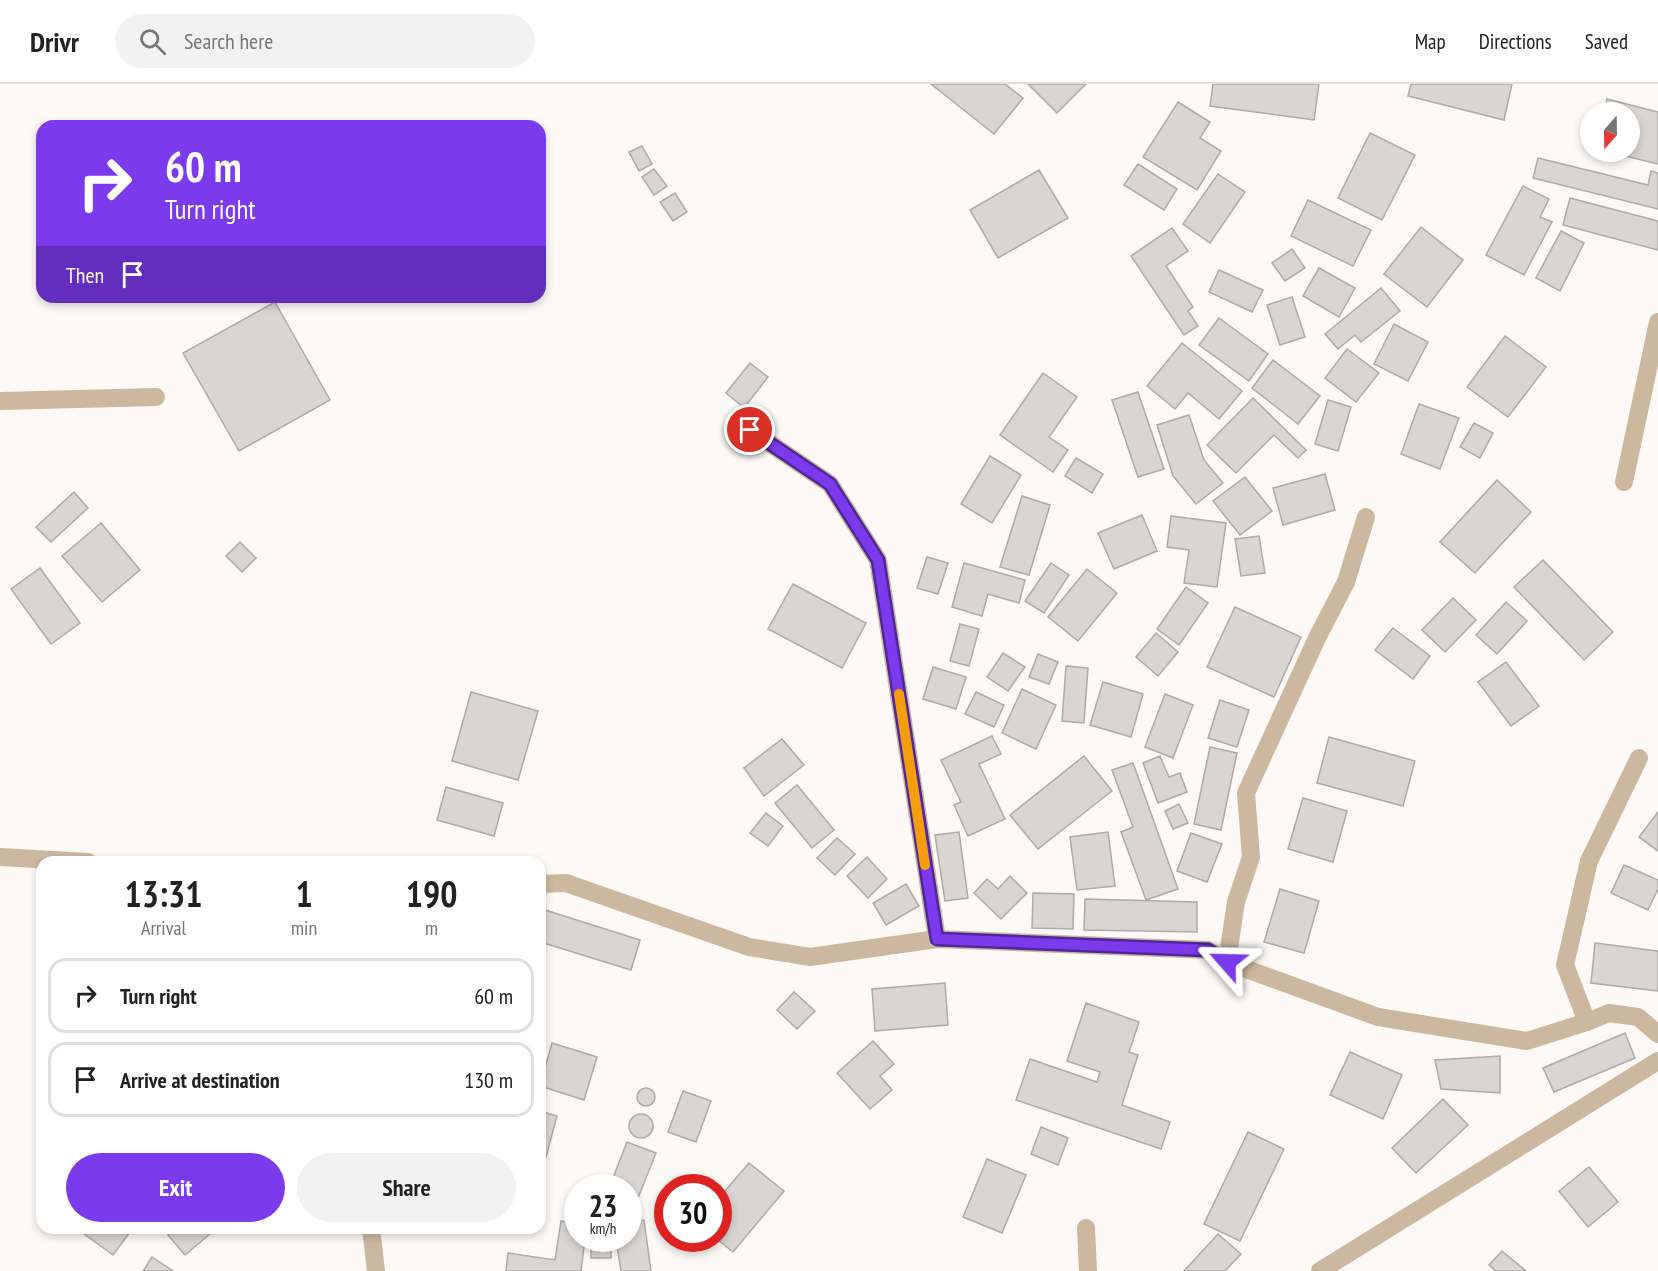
<!DOCTYPE html>
<html lang="en">
<head>
<meta charset="utf-8">
<style>
	body { margin:0; font-family:"PT Sans Narrow",sans-serif; background:#f2f2f2; color:#222; height:100vh; display:flex; flex-direction:column; font-size:22px; white-space:nowrap }
	* { box-sizing:border-box; margin:0 }
	p { font-size:20px; color:#767676 }
	.icon { flex:none; width:33px; height:33px; fill:none; stroke:currentColor; stroke-width:2; stroke-linecap:round; stroke-linejoin:round }
	.map { position:relative; flex:1; overflow:hidden }
	.details { position:absolute; left:36px; top:772px; width:510px; height:378px; display:flex; flex-direction:column; background:#fff; border-radius:18px; box-shadow:0 3px 9px #0003 }
	.details>* { flex:none }
	.guide { position:absolute; left:36px; top:36px; width:510px; height:183px; border-radius:18px; box-shadow:0 3px 9px #0003; background:#7c3aed; color:#fff; overflow:hidden }
	.needle { width:39px; rotate:200deg }
	.tools { position:absolute; left:1580px; top:18px; display:grid; gap:12px }
	.tools a { display:grid; place-items:center; width:60px; height:60px; border-radius:50%; background:#fff; box-shadow:0 3px 9px #0003; font-size:30px }
	.speed { position:absolute; left:564px; top:1090px; display:flex; gap:12px; font-size:30px; font-weight:700; text-align:center }
	.speed>* { display:grid; place-content:center; width:78px; height:78px; border-radius:50%; background:#fff; box-shadow:0 3px 9px #0003; line-height:1 }
	.speed small { font-size:15px; font-weight:400 }
	.speed .limit { border:9px solid #d22; background:#fff; color:#111 }
	.pin { position:absolute; display:grid; place-items:center; width:51px; height:51px; color:#fff; margin:-26px; border:3px solid #fff; border-radius:50%; box-shadow:0 2px 6px #0007 }
	.me { position:absolute; width:66px; margin:-33px; rotate:295deg; stroke-linejoin:round; filter:drop-shadow(0 0 4px #0008) }
	.turn { display:flex; align-items:center; gap:21px; height:126px; padding:0 30px; font-size:27px }
	.turn .icon { width:78px; height:78px; stroke-width:2.5 }
	.turn b { display:block; font-size:42px; line-height:51px }
	.then { display:flex; align-items:center; height:57px; padding:0 30px; background:#0003; gap:12px; font-size:22px }
	.eta { display:flex; justify-content:space-evenly; align-items:center; height:102px; text-align:center }
	.eta b { font-size:36px; font-weight:600; line-height:42px }
	.primary-button { display:flex; gap:12px; margin-top:auto; padding:12px 30px }
	.primary-button a { flex:1; height:69px; border-radius:36px; background:#7c3aed; color:#fff; font-size:24px; font-weight:600; line-height:69px; text-align:center }
	.primary-button a+a { background:#f2f2f2; color:#222 }
	ul { padding:0; list-style:none }
	li { display:flex; align-items:center; gap:18px; height:75px; margin:0 12px 9px; padding:0 18px; border:3px solid #e0e0e0; border-radius:18px }
	li div { flex:1 }
	li b { display:block; font-size:22px }
	li em { font-style:normal }
	header { display:flex; align-items:center; gap:36px; box-sizing:border-box; height:84px; padding:0 30px; background:#fff; border-bottom:2px solid #e0e0e0 }
	header strong { font-size:28px }
	nav { display:flex; gap:33px; margin-inline-start:auto; font-size:21px }
	.search { width:420px; height:54px; background:#f2f2f2; display:flex; align-items:center; gap:15px; box-sizing:border-box; padding:0 21px; border-radius:33px; color:#767676; font-size:22px }
	.map>svg:first-child { display:block }
	.building { fill:#d8d5d2; stroke:#adaaa7; stroke-width:1.5 }
	.lines { fill:none; stroke-linecap:round; stroke-linejoin:round }
	.minor { stroke:#ccb89f; stroke-width:18 }
	.route-casing { stroke:#51269a; stroke-width:15 }
	.route { stroke:#7c3aed; stroke-width:10 }
	.slow { stroke:#f59e0b; stroke-width:10 }
</style>
</head>
<body>
<header>
<strong>Drivr</strong>
<div class="search"><svg class="icon" aria-label="search" viewBox="0 0 24 24"><circle cx="10" cy="10" r="6"/><path d="M15 15l6 6"/></svg>Search here</div>
<nav><a>Map</a><a>Directions</a><a>Saved</a></nav>
</header>
<div class="map">
<svg width="1658" height="1187" viewBox="0 0 1658 1187">
	<rect width="100%" height="100%" fill="#fcf9f6"/>
	<g class="building">
		<path d="M931,0h74l18,14 -29,36z"/>
		<path d="M1028,0h58l-29,29z"/>
		<path d="M1213,0h106l-5,36 -104,-14z"/>
		<path d="M1411,0h101l-8,36 -96,-24z"/>
		<path d="M1607,15l51,13v52l-49,-12h20v-40h-25z"/>
		<path d="M1178,18l32,20 -10,16 21,13 -24,39 -54,-33z"/>
		<path d="M1370,49l45,22 -33,65 -44,-22z"/>
		<path d="M642,62l10,18 -13,7 -10,-19z"/>
		<path d="M1538,74l110,27 3,-14 7,2v36l-125,-31z"/>
		<path d="M1138,80l39,25 -13,21 -40,-25z"/>
		<path d="M654,85l13,17 -13,9 -12,-18z"/>
		<path d="M1039,86l29,48 -70,40 -28,-48z"/>
		<path d="M1218,90l27,18 -35,51 -27,-19z"/>
		<path d="M1523,102l26,13 -9,18 12,5 -28,53 -38,-20z"/>
		<path d="M675,109l12,19 -14,9 -13,-19z"/>
		<path d="M1570,114l88,23v29l-95,-25z"/>
		<path d="M1308,116l63,30 -18,36 -62,-30z"/>
		<path d="M1421,143l42,33 -36,47 -43,-33z"/>
		<path d="M1172,144l16,23 -22,15 27,41 -5,4 10,15 -14,9 -53,-79z"/>
		<path d="M1561,147l23,12 -24,48 -24,-13z"/>
		<path d="M1292,165l13,19 -20,13 -13,-18z"/>
		<path d="M1319,184l36,20 -16,29 -36,-21z"/>
		<path d="M1219,186l44,20 -11,22 -43,-20z"/>
		<path d="M1381,204l19,23 -39,31 -6,-7 -17,14 -13,-15z"/>
		<path d="M1292,213l13,40 -25,8 -13,-40z"/>
		<path d="M275,218l55,98 -91,51 -56,-98z"/>
		<path d="M1219,234l49,36 -19,27 -50,-36z"/>
		<path d="M1394,240l34,18 -20,39 -34,-17z"/>
		<path d="M1505,252l41,31 -38,50 -41,-30z"/>
		<path d="M1182,259l60,48 -23,28 -31,-26 -13,16 -28,-23z"/>
		<path d="M1347,265l32,24 -23,29 -31,-24z"/>
		<path d="M1273,276l47,36 -22,28 -46,-36z"/>
		<path d="M750,279l18,14 -24,31 -18,-15z"/>
		<path d="M1043,289l34,24 -28,40 19,13 -15,22 -53,-37z"/>
		<path d="M1138,308l26,77 -26,8 -26,-77z"/>
		<path d="M1253,314l53,52 -8,8 -24,-23 -38,38 -29,-28z"/>
		<path d="M1328,316l23,7 -13,44 -23,-7z"/>
		<path d="M1419,320l40,14 -19,51 -39,-15z"/>
		<path d="M1189,331l15,45 19,23 -27,21 -23,-28 -16,-51z"/>
		<path d="M1474,339l19,10 -13,25 -20,-11z"/>
		<path d="M990,372l31,19 -29,48 -31,-19z"/>
		<path d="M1076,374l27,16 -11,19 -27,-17z"/>
		<path d="M1325,390l10,36 -52,15 -10,-37z"/>
		<path d="M1245,393l27,34 -32,24 -27,-34z"/>
		<path d="M1497,396l34,32 -56,61 -35,-31z"/>
		<path d="M74,408l14,16 -37,34 -15,-15z"/>
		<path d="M1022,412l28,9 -21,70 -29,-8z"/>
		<path d="M1142,431l15,36 -43,18 -16,-36z"/>
		<path d="M1171,432l55,7 -9,64 -33,-4 5,-33 -22,-3z"/>
		<path d="M101,439l39,47 -38,32 -40,-46z"/>
		<path d="M1259,452l6,37 -24,3 -6,-37z"/>
		<path d="M240,458l16,16 -14,14 -16,-16z"/>
		<path d="M927,473l21,6 -10,31 -21,-6z"/>
		<path d="M1543,476l70,72 -29,28 -70,-73z"/>
		<path d="M964,479l61,17 -6,23 -31,-9 -6,22 -30,-9z"/>
		<path d="M1051,479l18,12 -25,38 -19,-12z"/>
		<path d="M40,484l40,55 -29,21 -40,-55z"/>
		<path d="M1087,485l30,24 -39,48 -30,-24z"/>
		<path d="M793,500l73,39 -24,45 -74,-39z"/>
		<path d="M1186,503l22,16 -29,42 -22,-16z"/>
		<path d="M1453,514l23,22 -31,32 -23,-22z"/>
		<path d="M1506,518l21,19 -30,33 -21,-19z"/>
		<path d="M1235,523l66,30 -27,60 -67,-30z"/>
		<path d="M960,540l19,5 -10,37 -19,-5z"/>
		<path d="M1393,544l37,28 -17,23 -38,-29z"/>
		<path d="M1156,549l22,19 -20,24 -22,-19z"/>
		<path d="M1003,569l22,14 -17,24 -21,-14z"/>
		<path d="M1038,570l20,8 -9,22 -20,-7z"/>
		<path d="M1506,578l33,44 -28,20 -33,-44z"/>
		<path d="M1066,582l22,2 -4,55 -22,-2z"/>
		<path d="M933,583l33,10 -10,32 -33,-10z"/>
		<path d="M1103,598l40,12 -12,43 -41,-12z"/>
		<path d="M1022,605l34,16 -20,44 -34,-16z"/>
		<path d="M471,608l67,19 -20,69 -66,-19z"/>
		<path d="M976,608l28,13 -10,22 -29,-13z"/>
		<path d="M1165,610l28,11 -20,53 -28,-11z"/>
		<path d="M1220,616l29,10 -12,37 -29,-9z"/>
		<path d="M992,652l9,18 -22,10 26,55 -37,17 -14,-31 7,-3 -20,-42z"/>
		<path d="M1329,653l86,24 -12,45 -86,-23z"/>
		<path d="M782,655l22,26 -40,31 -20,-28z"/>
		<path d="M1210,663l27,6 -16,77 -27,-6z"/>
		<path d="M1084,672l28,35 -74,58 -28,-34z"/>
		<path d="M1160,672l9,21 11,-4 7,19 -29,11 -15,-40z"/>
		<path d="M1133,679l45,126 -32,11 -25,-68 12,-5 -21,-57z"/>
		<path d="M797,701l37,45 -22,18 -37,-45z"/>
		<path d="M446,703l57,16 -9,33 -57,-16z"/>
		<path d="M1303,714l44,13 -14,51 -45,-13z"/>
		<path d="M1179,720l9,19 -15,6 -8,-18z"/>
		<path d="M1658,728v39l-19,-14z"/>
		<path d="M766,729l17,13 -15,20 -18,-13z"/>
		<path d="M959,748l9,66 -23,3 -10,-66z"/>
		<path d="M1108,748l7,54 -38,4 -7,-53z"/>
		<path d="M1191,749l31,11 -15,38 -30,-11z"/>
		<path d="M837,754l18,16 -20,21 -18,-17z"/>
		<path d="M867,773l20,22 -19,19 -21,-22z"/>
		<path d="M1624,781l34,15v9l-10,21 -37,-17z"/>
		<path d="M1010,792l17,17 -26,26 -27,-26 13,-14 11,10z"/>
		<path d="M906,800l13,22 -33,19 -13,-22z"/>
		<path d="M1280,805l39,12 -15,52 -40,-11z"/>
		<path d="M1033,809l41,1 -1,35 -41,-1z"/>
		<path d="M1085,815l112,3v30l-113,-2z"/>
		<path d="M542,825l98,31 -9,30 -91,-28z"/>
		<path d="M1595,859l63,8v40l-67,-8z"/>
		<path d="M945,899l3,42 -73,6 -3,-42z"/>
		<path d="M794,908l21,19 -18,18 -20,-19z"/>
		<path d="M1086,919l53,19 -10,30 9,3 -16,50 48,17 -9,27 -145,-49 14,-41 67,23 3,-10 -33,-11z"/>
		<path d="M1625,949l10,25 -81,34 -11,-24z"/>
		<path d="M873,957l21,23 -14,12 12,14 -22,19 -33,-36z"/>
		<path d="M552,959l45,14 -13,43 -44,-14z"/>
		<path d="M1350,968l52,23 -19,44 -53,-24z"/>
		<path d="M1500,972v37l-59,-4 -6,-29z"/>
		<circle cx="646" cy="1013" r="9"/>
		<path d="M683,1007l28,10 -15,41 -28,-10z"/>
		<path d="M1443,1015l25,26 -52,48 -24,-25z"/>
		<path d="M540,1027l17,5 -12,45 -5,-1z"/>
		<circle cx="641" cy="1042" r="12"/>
		<path d="M1041,1043l27,11 -10,27 -27,-11z"/>
		<path d="M1248,1048l36,17 -44,92 -36,-17z"/>
		<path d="M627,1058l29,11 -20,50 -8,-3v-12h-19z"/>
		<path d="M987,1075l39,16 -24,58 -39,-16z"/>
		<path d="M749,1079l35,28 -51,61 -16,-13 1,-40z"/>
		<path d="M1589,1083l29,35 -30,25 -29,-36z"/>
		<path d="M644,1136l7,51h-30l-5,-32h12v-17z"/>
		<path d="M561,1137l17,3v15h7l-4,32h-75l2,-18 47,7z"/>
		<path d="M76,1144h57l-20,27z"/>
		<path d="M176,1144h41l-32,27 -17,-20z"/>
		<path d="M1218,1150l23,20 -16,17h-41z"/>
		<rect x="591" y="1155" width="20" height="19"/>
		<path d="M1502,1167l24,20h-30l-7,-6z"/>
		<path d="M152,1173l21,14h-30z"/>
	</g>
	<g class="lines">
		<g class="minor">
			<path d="M0,317l156,-4"/>
			<path d="M750,346l80,54 48,76 59,379"/>
			<path d="M1624,398l34,-160"/>
			<path d="M0,773l88,5"/>
			<path d="M540,800l26,-1 183,64 61,10 127,-18 271,11 19,12 151,55 149,24 60,-19 22,-9 29,4 20,17"/>
			<path d="M1227,878l9,-60 15,-45 -5,-64 71,-155 29,-56 20,-65"/>
			<path d="M1587,938l-22,-57 24,-104 50,-103"/>
			<path d="M371,1144l5,43"/>
			<path d="M1086,1144l2,43"/>
			<path d="M1320,1187l338,-210"/>
		</g>
	</g>
	<g class="lines">
		<g class="route-casing">
			<path id="route" d="M750,346l80,54 48,76 59,379 271,11 19,12"/>
		</g>
		<use href="#route" class="route"/>
		<path class="slow" d="M899,610l26,171"/>
	</g>
</svg>
<div class="tools">
<a><svg class="needle" viewBox="-14 -14 28 28"><path d="M0-13l5 13h-10z" fill="#e53935"/><path d="M0 13l5-13h-10z" fill="#767676"/></svg></a>
</div>
<div class="speed"><div>23<small>km/h</small></div><div class="limit">30</div></div>
<div class="pin" style="left:750px;top:346px;background:#d93025"><svg class="icon" aria-label="arrive" viewBox="0 0 24 24"><path d="M6 21V4h12l-3 4 3 4H6"/></svg></div>
<svg class="me" style="left:1227px;top:878px" viewBox="-20 -20 40 40"><path d="M0-17L14 15 0 8-14 15z" fill="#7c3aed" stroke="#fff" stroke-width="4"/></svg>
<div class="guide">
<div class="turn"><svg class="icon" aria-label="right" viewBox="0 0 24 24"><path d="M7 20v-9h11M14 6l5 5-5 5"/></svg><div><b>60 m</b>Turn right</div></div>
<div class="then">Then<svg class="icon" aria-label="arrive" viewBox="0 0 24 24"><path d="M6 21V4h12l-3 4 3 4H6"/></svg></div>
</div>
<section class="details">
<div class="eta">
<div><b>13:31</b><p>Arrival</p></div>
<div><b>1</b><p>min</p></div>
<div><b>190</b><p>m</p></div>
</div>
<ul>
<li><svg class="icon" aria-label="right" viewBox="0 0 24 24"><path d="M7 20v-9h11M14 6l5 5-5 5"/></svg><div><b>Turn right</b></div><em>60 m</em></li>
<li><svg class="icon" aria-label="arrive" viewBox="0 0 24 24"><path d="M6 21V4h12l-3 4 3 4H6"/></svg><div><b>Arrive at destination</b></div><em>130 m</em></li>
</ul>
<div class="primary-button"><a>Exit</a><a>Share</a></div>
</section>
</div>
</body>
</html>
